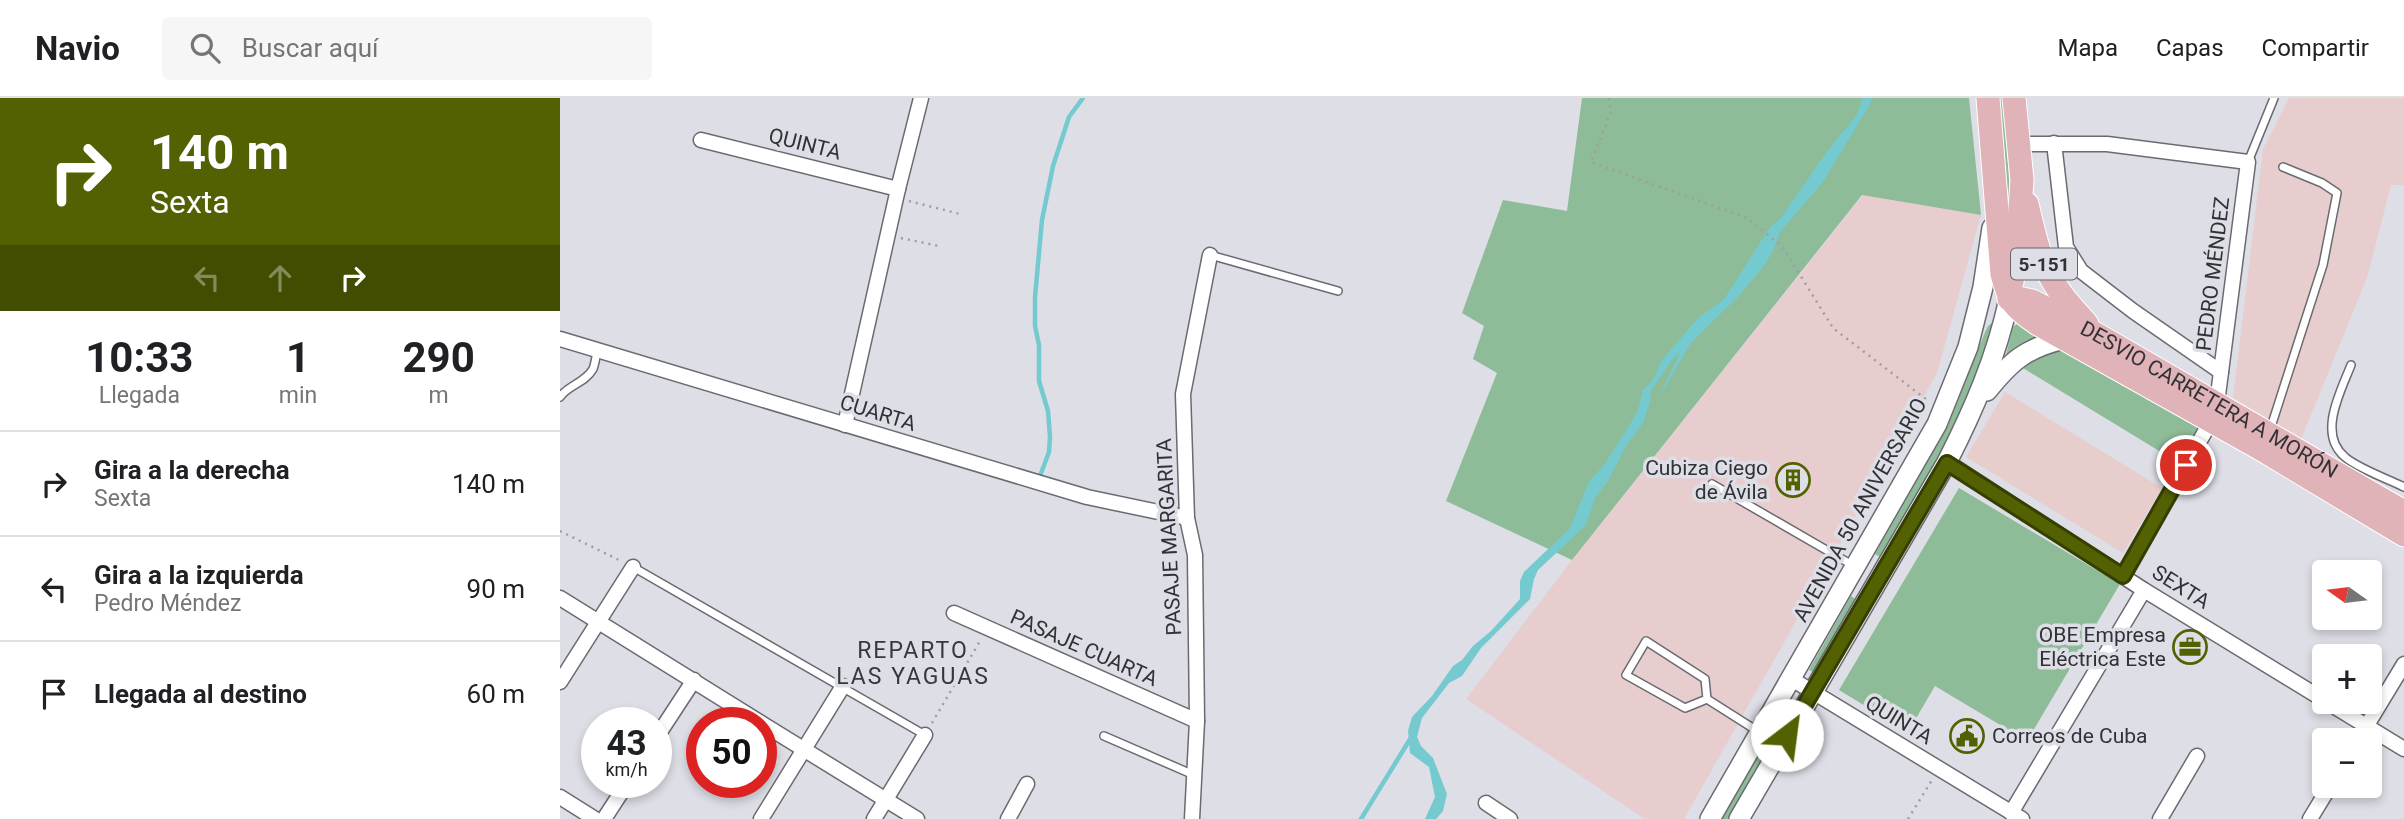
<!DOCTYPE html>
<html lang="es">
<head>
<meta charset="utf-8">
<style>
	body { margin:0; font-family:Roboto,sans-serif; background:#f6f6f6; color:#202124; height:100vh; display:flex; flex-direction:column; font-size:26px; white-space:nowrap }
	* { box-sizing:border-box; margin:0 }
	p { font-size:23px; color:#757577 }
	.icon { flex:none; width:38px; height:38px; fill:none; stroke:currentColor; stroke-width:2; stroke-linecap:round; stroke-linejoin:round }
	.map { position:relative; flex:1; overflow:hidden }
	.sheet { display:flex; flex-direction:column; background:#fff; width:560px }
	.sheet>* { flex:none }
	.top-card { background:#536103; color:#fff; overflow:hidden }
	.needle { width:46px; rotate:284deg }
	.fabs { position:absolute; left:1752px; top:462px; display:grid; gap:14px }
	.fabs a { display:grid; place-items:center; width:70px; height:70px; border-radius:7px; background:#fff; box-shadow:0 4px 10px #0003; font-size:35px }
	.speed { position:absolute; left:21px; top:609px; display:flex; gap:14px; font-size:35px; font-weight:700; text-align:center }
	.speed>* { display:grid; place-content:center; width:91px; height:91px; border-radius:50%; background:#fff; box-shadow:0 4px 10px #0003; line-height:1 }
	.speed small { font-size:18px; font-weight:400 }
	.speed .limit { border:10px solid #d22; background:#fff; color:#111 }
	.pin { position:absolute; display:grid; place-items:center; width:60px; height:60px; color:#fff; margin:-30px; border:4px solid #fff; border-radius:50%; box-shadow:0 2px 7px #0007 }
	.me { position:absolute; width:77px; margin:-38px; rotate:30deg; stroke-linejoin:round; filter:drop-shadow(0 0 5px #0008) }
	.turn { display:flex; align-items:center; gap:24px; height:147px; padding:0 35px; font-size:32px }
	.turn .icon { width:91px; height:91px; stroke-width:2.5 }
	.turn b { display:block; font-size:49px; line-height:60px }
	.lanes { display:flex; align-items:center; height:66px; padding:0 35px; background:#0003; justify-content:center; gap:35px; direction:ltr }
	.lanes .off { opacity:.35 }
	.eta { display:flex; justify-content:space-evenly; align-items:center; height:119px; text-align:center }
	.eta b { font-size:42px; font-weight:700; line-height:49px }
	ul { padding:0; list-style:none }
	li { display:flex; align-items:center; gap:21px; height:105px; padding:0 35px; border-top:2px solid #e0e0e0 }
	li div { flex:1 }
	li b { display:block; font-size:26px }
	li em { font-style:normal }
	header { display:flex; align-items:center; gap:42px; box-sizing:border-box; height:98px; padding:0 35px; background:#fff; border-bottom:2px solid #e0e0e0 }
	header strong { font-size:33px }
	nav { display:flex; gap:38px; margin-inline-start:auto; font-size:24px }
	.search { width:490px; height:63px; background:#f6f6f6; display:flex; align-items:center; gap:18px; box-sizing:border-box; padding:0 24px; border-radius:7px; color:#757577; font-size:26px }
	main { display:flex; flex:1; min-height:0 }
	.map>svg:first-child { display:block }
	.industrial { fill:#e8cdce }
	.education { fill:#e8cdcd }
	.green { fill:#8ebb98 }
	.water { fill:#74cacf }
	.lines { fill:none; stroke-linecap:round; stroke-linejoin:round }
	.stream { stroke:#74cacf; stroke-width:4.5 }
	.lane-casing { stroke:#6a6b72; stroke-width:10 }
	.street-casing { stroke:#6a6b72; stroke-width:17 }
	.secondary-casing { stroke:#6a6b72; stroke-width:22 }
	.primary-casing { stroke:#fff; stroke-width:25 }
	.path { stroke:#9d9ea4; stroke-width:2.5; stroke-dasharray:2 5; stroke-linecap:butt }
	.lane { stroke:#fff; stroke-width:7 }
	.street { stroke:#fff; stroke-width:14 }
	.secondary { stroke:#fff; stroke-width:19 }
	.primary { stroke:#dfb3b8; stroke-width:23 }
	.route-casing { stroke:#363f02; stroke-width:18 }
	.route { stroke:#536103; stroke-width:12 }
	.labels { text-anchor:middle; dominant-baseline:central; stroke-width:7; stroke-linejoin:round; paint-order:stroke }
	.shield { fill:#dddee6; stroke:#65666b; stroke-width:2 }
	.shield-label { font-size:19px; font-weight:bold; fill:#323236 }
	.street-label { font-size:21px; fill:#323236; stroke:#dddee6 }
	.poi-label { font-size:21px; fill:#323236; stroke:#dddee6; text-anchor:end }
	.neighbourhood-label { font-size:23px; letter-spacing:2px; fill:#37383e; stroke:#dddee6 }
</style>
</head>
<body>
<header>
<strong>Navio</strong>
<div class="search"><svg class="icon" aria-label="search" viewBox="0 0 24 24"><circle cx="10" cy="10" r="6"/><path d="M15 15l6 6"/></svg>Buscar aquí</div>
<nav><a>Mapa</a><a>Capas</a><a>Compartir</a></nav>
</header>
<main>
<section class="sheet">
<div class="top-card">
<div class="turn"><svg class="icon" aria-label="right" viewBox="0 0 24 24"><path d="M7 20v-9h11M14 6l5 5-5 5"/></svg><div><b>140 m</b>Sexta</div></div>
<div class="lanes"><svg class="icon off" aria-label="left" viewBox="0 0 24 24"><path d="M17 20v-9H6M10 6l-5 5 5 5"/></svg><svg class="icon off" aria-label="ahead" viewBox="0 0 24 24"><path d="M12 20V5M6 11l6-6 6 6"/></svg><svg class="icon" aria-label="right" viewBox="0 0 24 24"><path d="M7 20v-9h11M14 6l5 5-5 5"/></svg></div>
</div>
<div class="eta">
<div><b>10:33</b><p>Llegada</p></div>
<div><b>1</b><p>min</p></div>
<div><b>290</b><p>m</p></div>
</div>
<ul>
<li><svg class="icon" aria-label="right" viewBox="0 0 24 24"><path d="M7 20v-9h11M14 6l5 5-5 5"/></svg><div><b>Gira a la derecha</b><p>Sexta</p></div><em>140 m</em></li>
<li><svg class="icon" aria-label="left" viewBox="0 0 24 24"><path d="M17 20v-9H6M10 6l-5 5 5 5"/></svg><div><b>Gira a la izquierda</b><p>Pedro Méndez</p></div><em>90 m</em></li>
<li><svg class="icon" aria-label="arrive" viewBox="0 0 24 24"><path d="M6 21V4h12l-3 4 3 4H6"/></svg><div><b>Llegada al destino</b></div><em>60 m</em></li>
</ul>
</section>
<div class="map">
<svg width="1844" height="721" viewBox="0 0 1844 721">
	<rect width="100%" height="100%" fill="#dddee6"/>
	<g class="industrial">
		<path d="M1729,0h115v87h-13l-24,93 -66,161 -68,-41 30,-249z"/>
		<path d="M1303,97l118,20 -44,158 -253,446h-39l-179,-120 106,-139z"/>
	</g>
	<path class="education" d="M1445,294l157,96 -39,65 -157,-96z"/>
	<g class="green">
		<path d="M1022,0h387l12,117 -119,-20 -290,365 -126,-59 51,-128 -24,-14 11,-33 -22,-13 41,-113 64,11z"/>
		<path d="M1439,0h5l7,115 -3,40z"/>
		<path d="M1437,221l-41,111 -76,127 -5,-3 73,-128 37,-94 3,-6z"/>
		<path d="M1458,225l21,13 -14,5 -19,14 7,-28z"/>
		<path d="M1498,252l21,5 121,73 -21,35 -156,-95 9,-10z"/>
		<path d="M1399,390l161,96 -93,157 -92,-55 -27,46 -69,-42z"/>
		<path d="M1291,498l6,4 -42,73 -6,-3z"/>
		<path d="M1225,608l6,4 -61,109h-9z"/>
	</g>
	<path class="water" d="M1303,0h9l-2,6 -47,78 -43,50 -7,19 -9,15 -26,31 -47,46 -34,57 23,-47 -6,4 -24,35 1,7 -8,24 -17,23 -18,35 -13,17 -9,27 -48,45 -4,9 -4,20 -49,49 -19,28 -13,7 -27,35 -5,19 4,9 12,12 14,36 -4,17 -7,8h-11l10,-22 -6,-30 -19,-14 -2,-22 4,-14 20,-21 21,-30 9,-6 11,-14 18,-15 29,-32v-18l4,-9 46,-44 19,-47 15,-16 33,-52 6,-23 9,-9 10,-21 35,-41 27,-20 46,-72 10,-8 48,-69 28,-34z"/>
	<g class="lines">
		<g class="stream">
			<path d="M480,378l9,-24 1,-15 -2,-26 -9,-30v-36l-4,-19v-29l7,-77 11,-54 16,-49 14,-19"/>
			<path d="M801,721l51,-83"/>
		</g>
		<g class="lane-casing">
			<g id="lane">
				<path d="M1688,64l26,-64"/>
				<path d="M650,157l128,36"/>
				<path d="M1791,267c-10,26 -34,69 -6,92 12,11 43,22 59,30"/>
				<path d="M0,299c8,-12 25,-14 33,-28 2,-5 3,-12 4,-18"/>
				<path d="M1710,332l53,-165 14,-72 -15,-10 -39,-16"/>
				<path d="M1152,386l142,82"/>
				<path d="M73,469l292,168"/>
				<path d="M1147,601l-22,9 -59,-33 20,-34 59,38 2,20 52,33"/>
				<path d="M544,638l90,39"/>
			</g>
		</g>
		<g class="street-casing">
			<g id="street">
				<path d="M141,42l197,49"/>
				<path d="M1494,45l12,104 15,24 52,40 88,61"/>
				<path d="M1458,46h89l141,18 -31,241 -6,18 -88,155"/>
				<path d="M0,241l527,158 100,21"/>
				<path d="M285,327l53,-236 23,-91"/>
				<path d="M1387,364l197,128 180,110"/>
				<path d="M0,500l201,125"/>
				<path d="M394,515l243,108"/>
				<path d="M1230,580l232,141"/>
				<path d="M0,584l73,-115"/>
				<path d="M1767,604l77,47"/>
				<path d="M201,625l156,96"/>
				<path d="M96,640l38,-58"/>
				<path d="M1798,642l46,-76"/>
				<path d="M0,699l35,22"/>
				<path d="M926,705l24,16"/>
				<path d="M1451,715l133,-223"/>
				<path d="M44,721l24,-37"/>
				<path d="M201,721l82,-133"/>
				<path d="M314,721l51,-84"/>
				<path d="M448,721l19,-35"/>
				<path d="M632,721l5,-98 -2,-166 -8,-37 -4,-124 27,-139"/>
				<path d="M1600,721l37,-63"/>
				<path d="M1750,721l20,-33"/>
			</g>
		</g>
		<g class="secondary-casing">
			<g id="secondary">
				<path d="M1427,293c24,-30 39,-43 77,-52"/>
				<path d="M1150,721l227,-395 31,-77 15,-60 9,-59"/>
				<path d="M1179,721l208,-357c27,-53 49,-104 62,-163"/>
			</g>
		</g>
		<g class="primary-casing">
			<g id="primary">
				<path d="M1428,0l14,176c7,28 12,34 36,50l223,125 143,86"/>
				<path d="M1467,106c7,29 12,57 29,82 8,14 21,26 31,38"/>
				<path d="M1452,184l6,-45 4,-57 -8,-82"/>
				<path id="s1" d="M1449,201l9,-1 14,3 64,33 308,178"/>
			</g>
		</g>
		<g class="path">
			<path d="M1049,0l2,14 -20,50 156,56 35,28 51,82 94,72"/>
			<path d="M349,103l51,13"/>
			<path d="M341,140l38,8"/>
			<path d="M0,433l61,30"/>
			<path d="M372,625l48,-82"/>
			<path d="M1348,721l24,-39"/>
		</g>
		<use href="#lane" class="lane"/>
		<use href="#street" class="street"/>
		<use href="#secondary" class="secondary"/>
		<use href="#primary" class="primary"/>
	</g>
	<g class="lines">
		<g class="route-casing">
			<path id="route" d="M1227,637l160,-272 176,113 63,-111"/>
		</g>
		<use href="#route" class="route"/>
	</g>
	<defs>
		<g id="building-ring" transform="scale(1.75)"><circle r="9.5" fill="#dddee6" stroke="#536103" stroke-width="1.5"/><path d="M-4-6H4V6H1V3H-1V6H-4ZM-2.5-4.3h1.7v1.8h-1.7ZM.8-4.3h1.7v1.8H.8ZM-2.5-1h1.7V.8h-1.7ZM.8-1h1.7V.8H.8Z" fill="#536103"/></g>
		<g id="office-ring" transform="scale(1.75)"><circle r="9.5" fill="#dddee6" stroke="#536103" stroke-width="1.5"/><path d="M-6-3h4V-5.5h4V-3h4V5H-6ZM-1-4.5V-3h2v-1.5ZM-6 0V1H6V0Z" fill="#536103"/></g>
		<g id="civic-ring" transform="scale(1.75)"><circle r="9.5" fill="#dddee6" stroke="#536103" stroke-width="1.5"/><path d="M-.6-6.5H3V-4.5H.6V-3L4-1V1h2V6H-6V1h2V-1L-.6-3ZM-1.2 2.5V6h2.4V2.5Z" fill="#536103"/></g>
	</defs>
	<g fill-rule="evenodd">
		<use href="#building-ring" x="1233" y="382"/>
		<use href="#office-ring" x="1630" y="549"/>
		<use href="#civic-ring" x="1407" y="638"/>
	</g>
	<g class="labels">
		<rect class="shield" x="1451" y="150.5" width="66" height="31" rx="5"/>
		<g class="shield-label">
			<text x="1484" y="166">5-151</text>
		</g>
		<g class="street-label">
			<text transform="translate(245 46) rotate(14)">QUINTA</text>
			<text transform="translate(1653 176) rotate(-83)">PEDRO MÉNDEZ</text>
			<text stroke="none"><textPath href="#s1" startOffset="226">DESVIO CARRETERA A MORÓN</textPath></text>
			<text transform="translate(318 315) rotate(17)">CUARTA</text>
			<text transform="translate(1300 412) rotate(-61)">AVENIDA 50 ANIVERSARIO</text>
			<text transform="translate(609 439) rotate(-93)">PASAJE MARGARITA</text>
			<text transform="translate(1621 489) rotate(32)">SEXTA</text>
			<text transform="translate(524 550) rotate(24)">PASAJE CUARTA</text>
			<text transform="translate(1339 622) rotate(31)">QUINTA</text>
		</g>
		<g class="poi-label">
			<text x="1208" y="370">Cubiza Ciego<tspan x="1208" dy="24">de Ávila</tspan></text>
			<text x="1606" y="537">OBE Empresa<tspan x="1606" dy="24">Eléctrica Este</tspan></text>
			<text x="1432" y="638" text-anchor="start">Correos de Cuba</text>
		</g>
		<g class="neighbourhood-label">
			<text x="353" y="552">REPARTO<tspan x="353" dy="26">LAS YAGUAS</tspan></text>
		</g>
	</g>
</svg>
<div class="fabs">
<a><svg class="needle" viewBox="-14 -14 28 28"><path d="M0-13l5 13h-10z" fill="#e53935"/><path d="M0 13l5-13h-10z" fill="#757577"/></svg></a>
<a>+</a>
<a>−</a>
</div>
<div class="speed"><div>43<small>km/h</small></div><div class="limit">50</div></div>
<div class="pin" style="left:1626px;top:367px;background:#d93025"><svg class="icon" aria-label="arrive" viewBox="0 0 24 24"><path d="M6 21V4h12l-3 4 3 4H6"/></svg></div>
<svg class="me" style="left:1227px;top:637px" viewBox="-20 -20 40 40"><circle r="19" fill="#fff"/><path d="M0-13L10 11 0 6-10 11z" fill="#536103"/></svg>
</div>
</main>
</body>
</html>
